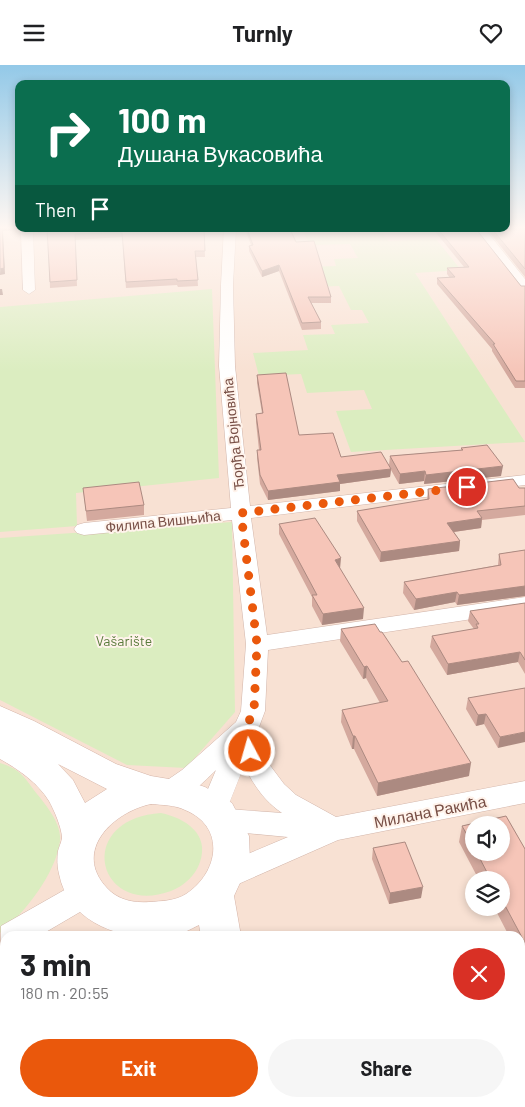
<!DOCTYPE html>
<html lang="en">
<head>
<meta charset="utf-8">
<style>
	body { margin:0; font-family:Barlow,sans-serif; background:#f6f6f6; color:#202124; height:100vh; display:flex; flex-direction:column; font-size:19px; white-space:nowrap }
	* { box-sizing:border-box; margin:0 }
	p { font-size:16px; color:#757577 }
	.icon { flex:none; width:28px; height:28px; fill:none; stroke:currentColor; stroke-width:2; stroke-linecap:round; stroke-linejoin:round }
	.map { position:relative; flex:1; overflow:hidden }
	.details { position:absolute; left:0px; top:866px; width:525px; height:176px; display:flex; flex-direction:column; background:#fff; border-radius:15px 15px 0 0; box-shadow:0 2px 8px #0003 }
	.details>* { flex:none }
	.banner { position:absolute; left:15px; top:15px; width:495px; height:152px; border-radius:10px; box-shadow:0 2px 8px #0003; background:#0b6e4f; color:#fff; overflow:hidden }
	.controls { position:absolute; left:465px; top:751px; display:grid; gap:10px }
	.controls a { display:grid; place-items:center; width:45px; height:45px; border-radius:50%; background:#fff; box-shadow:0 2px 8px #0003; font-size:25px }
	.pin { position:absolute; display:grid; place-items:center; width:42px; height:42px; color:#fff; margin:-21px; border:2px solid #fff; border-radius:50%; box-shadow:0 1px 5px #0007 }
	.me { position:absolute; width:55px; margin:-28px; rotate:354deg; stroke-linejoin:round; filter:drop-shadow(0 0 4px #0008) }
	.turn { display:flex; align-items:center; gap:18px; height:105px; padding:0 20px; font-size:22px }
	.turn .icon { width:65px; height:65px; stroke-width:2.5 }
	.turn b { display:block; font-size:35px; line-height:42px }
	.then { display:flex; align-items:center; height:48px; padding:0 20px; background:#0003; gap:10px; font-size:19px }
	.round { display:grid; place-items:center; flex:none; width:52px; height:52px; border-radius:26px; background:#f6f6f6 }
	.head { display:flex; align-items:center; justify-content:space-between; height:85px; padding:0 20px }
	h1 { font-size:30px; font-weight:700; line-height:38px }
	.action { display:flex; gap:10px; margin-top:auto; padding:10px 20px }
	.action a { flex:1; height:58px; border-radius:30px; background:#ea580c; color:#fff; font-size:20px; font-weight:700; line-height:58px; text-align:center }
	.action a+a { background:#f6f6f6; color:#202124 }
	header { display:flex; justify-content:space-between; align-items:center; height:65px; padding:0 20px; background:#fff; font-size:22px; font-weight:700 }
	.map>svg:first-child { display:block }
	.residential { fill:#f8e1d3; fill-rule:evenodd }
	.green { fill:#dbedc0 }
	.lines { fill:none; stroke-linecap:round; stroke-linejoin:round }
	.minor-casing { stroke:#d2b5aa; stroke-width:1 }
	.secondary-casing { stroke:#d6b4a8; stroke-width:1 }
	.minor { fill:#fff; fill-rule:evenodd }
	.secondary { fill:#fff; fill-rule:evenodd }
	.wall { fill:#d4a99e; fill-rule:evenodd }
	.shaded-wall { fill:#ac8a81 }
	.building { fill:#f6c5b8; stroke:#ac8a81 }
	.route { stroke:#ea580c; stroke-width:9; stroke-dasharray:0 16.2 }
	.labels { text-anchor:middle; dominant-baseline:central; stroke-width:4; stroke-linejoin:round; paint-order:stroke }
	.street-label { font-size:14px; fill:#784f46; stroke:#fff3eb }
	.park-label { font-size:14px; fill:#597a3b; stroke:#fff3eb }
	.near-street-label { font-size:16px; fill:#784f46; stroke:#fff3eb }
</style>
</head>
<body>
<header><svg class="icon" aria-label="menu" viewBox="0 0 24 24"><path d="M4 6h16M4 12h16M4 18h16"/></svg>Turnly<svg class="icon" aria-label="heart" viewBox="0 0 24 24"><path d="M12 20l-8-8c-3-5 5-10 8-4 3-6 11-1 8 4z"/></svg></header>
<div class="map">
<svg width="525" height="1042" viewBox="0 0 525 1042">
	<rect width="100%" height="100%" fill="#feeee3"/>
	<path class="residential" d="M0,162l19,2h487l19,-2v880h-525zM474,760h27v28h-27zM474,815h27v27h-27zM5,871h515v167h-515z"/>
	<g class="green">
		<path d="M302,164h107l1,2 -28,1 6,9 48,-2 25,31 -46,3 110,169 -174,10 -15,-41 36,-2 -8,-19 -57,3 -6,-19 -42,2 -6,-23 55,-3 -5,-15 32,-1 -4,-9 38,-2 -7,-13h-11l-12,-24 -28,1 -8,-20 33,-1 -2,-7 24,-1 -8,-14 -40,1z"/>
		<path d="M212,224l7,189 -143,15 1,33 -77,6v-225z"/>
		<path d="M232,457l3,190 -49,56 -59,-3 -127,-65v-162z"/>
		<path d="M0,698c22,7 23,13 37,31 10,12 25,31 23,47 -4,32 -35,72 -60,92z"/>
		<path d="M161,748c24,5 49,21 39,49 -4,13 -16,24 -29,29 -74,27 -98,-72 -10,-78z"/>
	</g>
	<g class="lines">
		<g class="minor-casing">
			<g id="minor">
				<path d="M21,164h12l2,61 -6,4 -6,-4z"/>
				<path d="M224,164h12l-3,56 2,81 15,140 275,-31v10l-274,33 16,117 258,-38v14l-257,39 -3,61 -6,16 10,37 15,20 12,11 40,22 189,-36v22l-187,37 -111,49 -10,-4 -5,-9 5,-9 71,-30 -64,-6 -10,-3 -4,-8 1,-2 -7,-2 -4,-8 16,-38c-14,13 -31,34 -53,27l-4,-7 4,-7 19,-13 54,-48 5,-11 5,-67 -14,-124 -148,15 -7,-2 -3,-4 3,-4 7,-2 147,-15 -12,-142 2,-81zM244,701c10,19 20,35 38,47l-55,-4z"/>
				<path d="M474,164h11l40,50v12l-5,-1z"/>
				<path d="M86,815l11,4 4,9 -4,9 -58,34h-34v11l-4,-1v-20l74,-42z"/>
			</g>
		</g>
		<g class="secondary-casing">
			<g id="secondary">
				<path d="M0,641l34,15 82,43 35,12 42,7 12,4 27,16 17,33 1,25 -16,35 7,40h-40l-2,-11c-8,4 -19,10 -28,11 -46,6 -102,-11 -112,-62 -2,-8 -2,-15 -1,-23 1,-4 4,-10 4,-14 -1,-11 -8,-27 -13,-36 -11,-18 -31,-32 -49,-42zM58,699l49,25 -22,14 -12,-23zM151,739c11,1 24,1 34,6 41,17 34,62 1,84 -11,7 -24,7 -37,8 -16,1 -31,-2 -42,-14 -35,-37 6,-76 44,-84z"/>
				<path d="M227,1038h46l1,4h-46z"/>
			</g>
		</g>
		<use href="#minor" class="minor"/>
		<use href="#secondary" class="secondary"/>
	</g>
	<g class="wall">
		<path d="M525,162v50l-38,-48h19z"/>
		<path d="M37,164h167l1,28h-9l2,29 -20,1 -1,-2 -51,3 -4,-51 -47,3 2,46 -27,2 -2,-56 -10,1z"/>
		<path d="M245,164h45l6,13 35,55v6h-20l10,19v7l-19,1 -23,-59 -17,6 -13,-26v-5l2,-1z"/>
		<path d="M433,164h43l45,57h4v102h-10l-23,-37v-2l-55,-65v-6h13l-3,-4v-6l17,-1z"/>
		<path d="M257,310l42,60 42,22 48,8 1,-9 71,-6v-2l40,28 -77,8v-3l-25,3 -8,-14 -1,7 -50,7v7l-72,9 -8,-16 -3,-26v-8h2l-3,-28v-8l6,-1 -5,-30z"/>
		<path d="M83,423l61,17v10l-57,6z"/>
		<path d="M519,423h6v27l-43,5 -1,8 -27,4 6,9 -1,10 -79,11 -23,-41v-10l70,-11 1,-11z"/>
		<path d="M279,459l61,45 23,50 -41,6 -10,-19v-9l-33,-63z"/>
		<path d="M525,485v46l-68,9 -2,-3 -41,8 -11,-17 1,-11 94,-17 1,-11z"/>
		<path d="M525,538v71l-7,-12 -71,13 -17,-28 2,-11 42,-7 -6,-8 2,-10z"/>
		<path d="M341,564l128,147 -92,20 -23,-47h-2l-11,-27 1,-12 38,-7 -14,-25 -3,1 -23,-38z"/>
		<path d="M525,623l-27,60 -14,-24 -8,2 -10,-17 2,-11z"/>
		<path d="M506,751l19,33v118l-5,-10v-21h-11l-15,-29h7v-27h-22l-20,-38 3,-16zM474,760h27v28h-27z"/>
		<path d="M373,783l48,50 -32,6 -17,-45z"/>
		<path d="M520,984l5,12v21l-5,1z"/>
		<path d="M340,1038h108l2,4h-109z"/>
	</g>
	<g class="shaded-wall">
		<path d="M2,162h17v2h1l-1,1 -16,1 2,43 -5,1z"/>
		<path d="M279,200v6l-17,6v-6z"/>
		<path d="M0,224h2l1,6h-3z"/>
		<path d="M503,401l-2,10 -77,8 2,-9z"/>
		<path d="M391,404l-1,8 -50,7v7l-72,9v-9l69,-16z"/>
		<path d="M425,406l-1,10 -25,3 1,-10z"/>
		<path d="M482,453l-1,10 -35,5 1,-10z"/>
		<path d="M460,476l-1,10 -79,11 1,-10z"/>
		<path d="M341,493l-1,11 -5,-9z"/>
		<path d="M525,521v10l-68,9 2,-10z"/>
		<path d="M457,527l-2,10 -41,8 2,-11z"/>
		<path d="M364,543l-1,11 -41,6 1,-11z"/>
		<path d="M520,587l-2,10 -71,13 1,-11z"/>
		<path d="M367,601l-1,12 -3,1 1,-12z"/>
		<path d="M486,649l-2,10 -8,2 2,-11z"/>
		<path d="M525,667v10l-27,6 2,-11z"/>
		<path d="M353,671h2l-1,13h-2z"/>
		<path d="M471,698l-2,13 -92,20 1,-13z"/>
		<path d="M423,822l-2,11 -32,6 1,-11z"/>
		<path d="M151,1038h20v4h-34z"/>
	</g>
	<g class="building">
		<path d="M0,162h2l2,41 -4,1z"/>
		<path d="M506,162h19v42l-33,-40h14z"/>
		<path d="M47,164h157l1,22h-10l3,29 -21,1v-2l-51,3 -4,-50 -47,2 2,46 -27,2z"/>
		<path d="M247,164h43l6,13 18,-1 17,56h-23l13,25 -19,1 -23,-58 -17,6 -13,-25 4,-1z"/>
		<path d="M438,164h38l45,57h4v95h-9l-23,-37h2l-58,-66 18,-1 -8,-9 22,-1z"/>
		<path d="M286,308l13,62 34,-2 8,24 40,-5 10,17 -54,6 3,7 -72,9 -8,-16 -3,-25h4l-5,-36 7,-1 -6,-38z"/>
		<path d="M487,380l16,21 -77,9 -1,-4 -25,3 -10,-18 73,-6 -2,-2z"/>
		<path d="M513,414l6,9h6v18l-48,5 5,7 -35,5 13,18 -79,11 -24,-41 72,-12 -1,-10z"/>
		<path d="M139,417l5,23 -58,6 -3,-23z"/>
		<path d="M315,453l26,40 -6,2 29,48 -41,6 -11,-19h5l-38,-71z"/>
		<path d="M525,485v36l-66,9 -2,-3 -41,7 -12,-17 97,-17 -2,-11z"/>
		<path d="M525,538v57l-5,-8 -72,12 -16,-28 46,-8 -2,-4h3l-9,-13z"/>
		<path d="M375,559l5,8h2l20,30 6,-1 63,102 -93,20 -23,-47h-2l-11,-26 46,-9 -21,-35 -3,1 -23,-38z"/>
		<path d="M525,623v44l-25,5 -14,-23 -8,1 -10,-17z"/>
		<path d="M506,751l19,33v94l-24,-45v-18h-10l-14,-27h24v-28h-27v22l-12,-21z"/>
		<path d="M405,777l18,45 -33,6 -17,-45z"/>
		<path d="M5,944v94h146l-14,4h-137v-96z"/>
		<path d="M520,984l5,12v16l-5,1z"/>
		<path d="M344,1038h104l2,4h-105z"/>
	</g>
	<linearGradient id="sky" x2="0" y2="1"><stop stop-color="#93c9e8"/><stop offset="0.53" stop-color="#fff7f2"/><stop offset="1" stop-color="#fff7f2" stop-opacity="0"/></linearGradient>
	<rect width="525" height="307" fill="url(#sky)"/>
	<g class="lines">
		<path class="route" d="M250,686l-4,-24 8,-16 3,-67 -16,-131 226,-26"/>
	</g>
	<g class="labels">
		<g class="street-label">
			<text transform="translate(233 369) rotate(-96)">Ђорђа Војновића</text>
			<text transform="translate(163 456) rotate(-6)">Филипа Вишњића</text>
		</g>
		<g class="park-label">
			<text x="124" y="575">Vašarište</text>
		</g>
		<g class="near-street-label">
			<text transform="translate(430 746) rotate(-11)">Милана Ракића</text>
		</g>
	</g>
</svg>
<div class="controls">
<a><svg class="icon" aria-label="sound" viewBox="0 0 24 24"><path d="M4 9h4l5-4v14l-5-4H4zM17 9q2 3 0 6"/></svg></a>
<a><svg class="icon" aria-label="layers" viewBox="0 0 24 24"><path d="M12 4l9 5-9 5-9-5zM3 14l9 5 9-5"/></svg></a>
</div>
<div class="pin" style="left:467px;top:422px;background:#d93025"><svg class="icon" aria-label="arrive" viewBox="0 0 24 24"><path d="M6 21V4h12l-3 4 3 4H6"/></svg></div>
<svg class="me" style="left:250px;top:686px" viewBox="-20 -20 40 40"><circle r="17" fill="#ea580c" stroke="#fff" stroke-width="3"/><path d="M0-11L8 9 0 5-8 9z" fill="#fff"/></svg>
<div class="banner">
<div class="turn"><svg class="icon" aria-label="right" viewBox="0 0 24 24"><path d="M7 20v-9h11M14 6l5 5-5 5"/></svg><div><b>100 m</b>Душана Вукасовића</div></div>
<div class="then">Then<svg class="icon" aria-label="arrive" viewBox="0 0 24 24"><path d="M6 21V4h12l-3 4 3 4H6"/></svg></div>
</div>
<section class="details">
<div class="head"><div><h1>3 min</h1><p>180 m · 20:55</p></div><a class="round" style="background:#d93025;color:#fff"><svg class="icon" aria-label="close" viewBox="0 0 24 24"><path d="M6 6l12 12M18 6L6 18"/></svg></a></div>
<div class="action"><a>Exit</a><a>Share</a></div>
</section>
</div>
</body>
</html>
